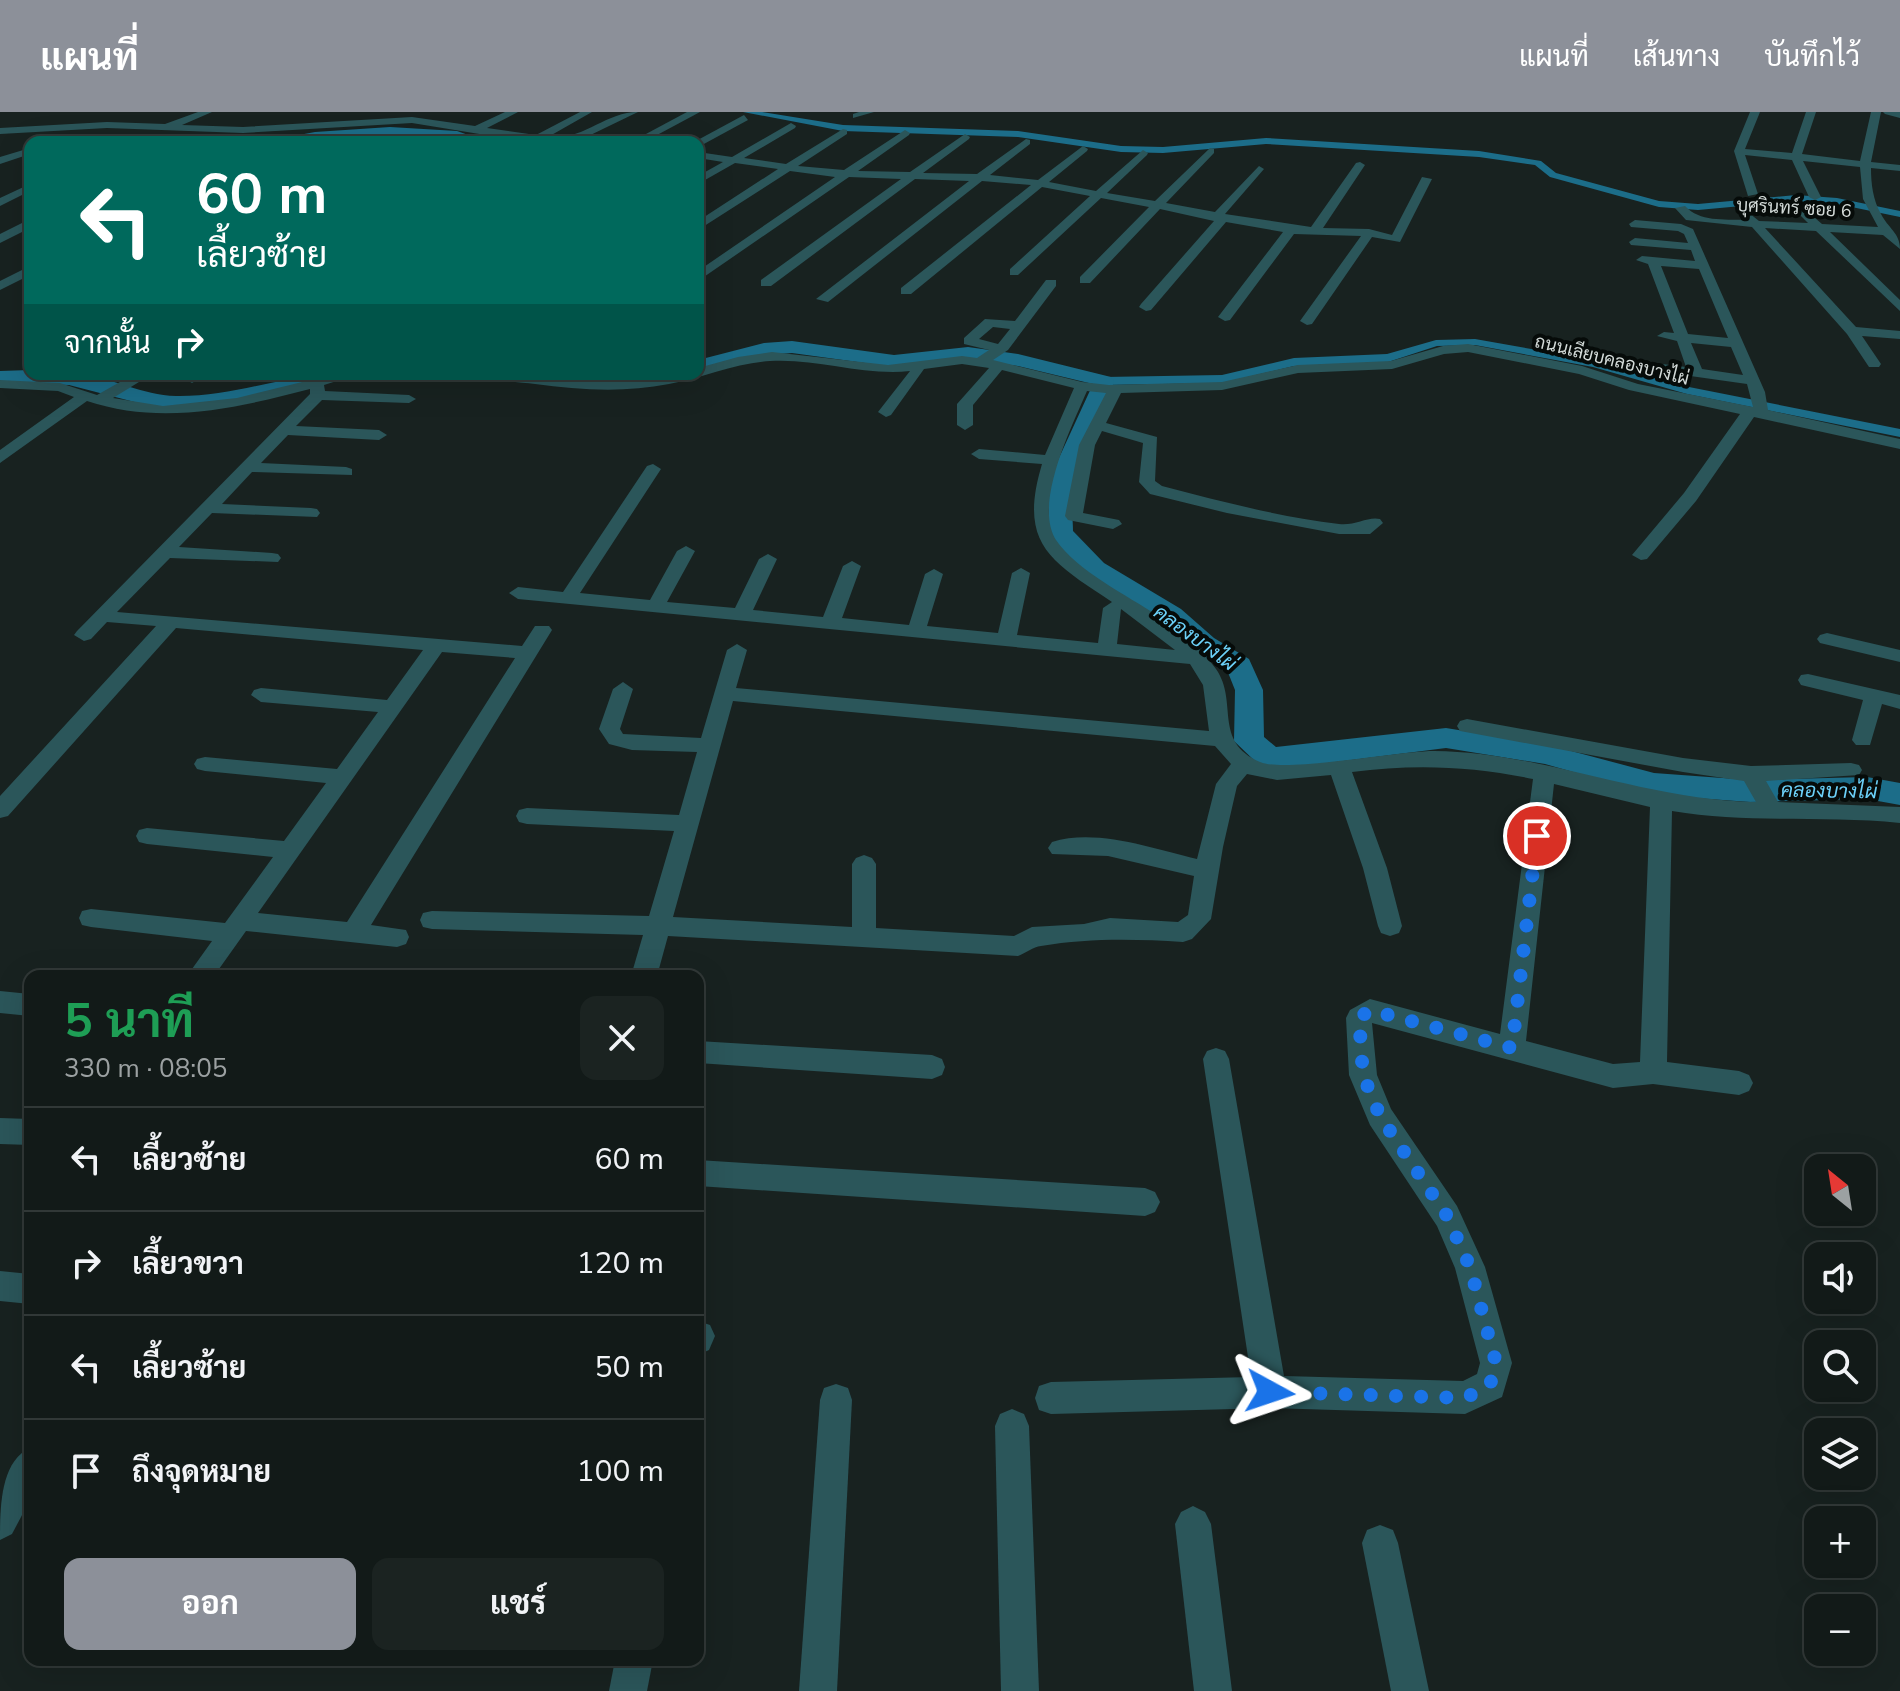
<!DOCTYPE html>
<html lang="th">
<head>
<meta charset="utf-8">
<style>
	body { margin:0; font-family:"Nunito Sans",Sarabun,sans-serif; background:#1b2321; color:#f1f3f6; height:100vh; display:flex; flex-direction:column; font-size:30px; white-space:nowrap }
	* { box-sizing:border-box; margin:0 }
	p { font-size:26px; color:#9ca1a2 }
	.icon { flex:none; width:44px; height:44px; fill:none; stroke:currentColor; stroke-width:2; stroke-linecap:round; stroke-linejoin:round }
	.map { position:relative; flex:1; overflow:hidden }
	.drawer { position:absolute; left:24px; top:858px; width:680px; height:696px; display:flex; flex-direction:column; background:#121a18; border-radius:16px; box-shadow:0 8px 32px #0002,0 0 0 2px #313837 }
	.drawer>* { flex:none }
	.guide { position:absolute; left:24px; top:24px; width:680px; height:244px; border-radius:16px; box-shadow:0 8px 32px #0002,0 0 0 2px #313837; background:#00695c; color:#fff; overflow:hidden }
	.needle { width:52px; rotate:330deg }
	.buttons { position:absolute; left:1804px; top:1042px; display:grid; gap:16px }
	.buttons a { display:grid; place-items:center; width:72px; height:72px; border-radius:16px; background:#121a18; box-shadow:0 8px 32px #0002,0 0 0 2px #313837; font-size:40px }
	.pin { position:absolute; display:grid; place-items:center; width:68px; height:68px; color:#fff; margin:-34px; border:4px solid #fff; border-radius:50%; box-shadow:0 2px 8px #0007 }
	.me { position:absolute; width:88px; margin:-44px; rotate:95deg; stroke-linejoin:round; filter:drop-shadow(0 0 6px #0008) }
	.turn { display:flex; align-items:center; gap:28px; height:168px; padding:0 40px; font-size:36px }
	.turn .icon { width:104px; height:104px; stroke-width:2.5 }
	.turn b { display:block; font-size:56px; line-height:68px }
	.then { display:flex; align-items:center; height:76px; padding:0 40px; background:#0003; gap:16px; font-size:30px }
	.round { display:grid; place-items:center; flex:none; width:84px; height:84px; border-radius:16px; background:#1b2321 }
	.overview { display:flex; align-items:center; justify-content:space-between; height:136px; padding:0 40px }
	h1 { font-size:48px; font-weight:700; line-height:60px; color:#1e9e55 }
	.action { display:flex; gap:16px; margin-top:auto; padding:16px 40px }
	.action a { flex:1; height:92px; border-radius:16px; background:#8c9099; color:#fff; font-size:32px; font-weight:700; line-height:92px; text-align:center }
	.action a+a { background:#1b2321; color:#f1f3f6 }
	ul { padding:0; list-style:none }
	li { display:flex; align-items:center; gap:24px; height:104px; padding:0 40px; border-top:2px solid #313837 }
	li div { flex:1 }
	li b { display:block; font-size:30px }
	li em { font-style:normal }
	header { display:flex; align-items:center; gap:48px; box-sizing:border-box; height:112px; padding:0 40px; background:#8c9099; color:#fff }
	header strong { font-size:38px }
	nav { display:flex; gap:44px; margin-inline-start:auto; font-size:28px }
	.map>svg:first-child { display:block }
	.water { fill:#1c6d89 }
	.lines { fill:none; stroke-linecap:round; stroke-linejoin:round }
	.canal { fill:#1c6d89; fill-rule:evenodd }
	.river { fill:#1c6d89; fill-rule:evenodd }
	.minor { fill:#2b565a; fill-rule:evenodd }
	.route { stroke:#1a73e8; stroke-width:14; stroke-dasharray:0 25.2 }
	.labels { text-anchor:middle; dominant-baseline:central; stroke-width:8; stroke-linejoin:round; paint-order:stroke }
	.far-street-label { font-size:18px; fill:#d3dad8; stroke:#060b09 }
	.far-water-label { font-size:20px; font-style:italic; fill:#6cd1f9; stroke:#060b09 }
</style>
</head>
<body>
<header>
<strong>แผนที่</strong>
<nav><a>แผนที่</a><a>เส้นทาง</a><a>บันทึกไว้</a></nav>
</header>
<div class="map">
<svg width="1900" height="1579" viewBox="0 0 1900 1579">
	<rect width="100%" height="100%" fill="#182220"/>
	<path class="water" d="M390,15l67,4 31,11h-227l54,-10z"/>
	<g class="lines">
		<g class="canal">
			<path d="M743,0h19l81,13 175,6 103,15 42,1 103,-9 213,13 62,10 15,12 103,28 39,3 98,-9 41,3 63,13v6l-63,-13 -41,-3 -98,9 -39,-3 -109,-30 -15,-12 -56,-8 -213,-13 -103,9 -42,-1 -103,-15 -175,-6z"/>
			<path d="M1475,227l119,21 95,27 211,42v8l-213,-43 -94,-27 -118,-22 -38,1 -49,16 -94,4 -72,17 -118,2 -6,-4 6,-4 118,-2 72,-17 93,-4 49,-14z"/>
		</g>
		<g class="river">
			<path d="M792,229l102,14 74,-8 50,7 93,23 3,4c-9,37 -33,68 -41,106 -3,13 0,30 0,44l31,32 77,46 33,29 35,21 14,31 1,47 12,10 170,-19 99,16 109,29 96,7 117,-3 33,6v22l-33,-6 -117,3 -96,-7 -109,-31 -99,-16 -150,19h-27l-11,-3 -24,-23 1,-51 -8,-20 -33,-20 -31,-29 -77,-48 -23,-21 -14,-21 -1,-41 10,-30 35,-76 -75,-18 -50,-7 -74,8 -102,-14 -28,2 -66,17v-12l66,-17z"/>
			<path d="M30,258v4c16,0 34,-2 50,0 33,4 62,21 96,22 57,1 109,-22 165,-22l-3,4 -97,25 -46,6 -45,-3 -81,-21 -69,-2v-12z"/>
			<path d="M551,262h124l-10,6c-24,2 -98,12 -114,-6z"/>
		</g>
		<g class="minor">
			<path d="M198,0h14l-30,13 61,2 169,-10 63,9 30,-14h13l-31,16 49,7 44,-23h12l-44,25c33,5 57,-25 90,-25l-62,30h-47l-117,-19 -169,10 -136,-5 -107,6v-6l107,-6 58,2z"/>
			<path d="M687,0h13l-56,30h-13z"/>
			<path d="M859,0h15l-21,6v-4z"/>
			<path d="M1750,0h10l-15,37 47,4 14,-41h10l-14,42 58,7 11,-49h10l-10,50 29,3v6l-29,-3c0,16 2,32 10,46 7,14 19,19 19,35l-17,-14 -53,-3 70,68v11l-84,-80 -51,-3 91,99 44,4v8l-38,-3 19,28 -2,3h-10l-22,-33 -95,-107 -66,-7 -11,-12 10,-2c15,16 38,13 60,14l-2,-3 6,-4 10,8 49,2 -21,-21 6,-3 29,25 56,3 -15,-28 -3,-32 -57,-6 18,36 -6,3 -6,-3 -17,-37 -47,-5 13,39 -10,2 -14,-45z"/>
			<path d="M1883,0h17v6l-15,-4z"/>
			<path d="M744,3l4,5 -46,25 -8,-3z"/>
			<path d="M791,11l5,3 -1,2 -51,30 42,6 57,-35 4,1v4l-49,32 46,4 61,-40 5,3 -1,2 -51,36 52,1 55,-38 5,3 -1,2 -46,34 54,1 49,-35 4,1v4l-40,31 48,5 45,-34 5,3 -1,2 -38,31 47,9 47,-41 5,3 -1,2 -40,38 48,8 55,-53 4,1v4l-48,50 49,9 44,-46 5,3 -39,45 86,13 45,-64 4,-1 5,3 -42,63 46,1 23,6 30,-58 10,2 -32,63 -28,-5 -60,87 -5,1 -7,-4 61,-85 -67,-2 -64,86 -5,1 -7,-4 65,-85 -57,-10 -75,88 -5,1 -7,-4 2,-3 73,-83 -54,-12 -70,74h-10v-6l69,-70 -48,-9 -83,77h-8v-6l80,-73 -48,-9 -131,107h-10v-6l130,-103 -49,-4 -154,121 -12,-3 153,-118 -54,-2 -144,107h-10v-6l140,-101 -52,-2 -151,104v-10l137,-94 -45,-6 -92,59v-9l80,-52 -43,-6 -37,21v-8l25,-14 -25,-4v-6l34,5z"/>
			<path d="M30,36v6l-30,10v-7z"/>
			<path d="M30,72v7l-30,15v-8z"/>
			<path d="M30,107v9l-30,15v-9z"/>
			<path d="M1635,108l46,4 12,5 72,163 3,18 132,29v10l-146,-32 -58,84 -49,58 -6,1 -9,-5 52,-62 56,-79 -111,-24 -50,-16 -111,-22 -24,2 -52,15 -94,4 -76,17 -101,3 -15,30 51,14 -2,44 7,5c58,15 117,31 177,38 16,2 29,-8 41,-5l3,4 -13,11h-31l-112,-21 -77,-19 -11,-12 4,-39 -41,-12 -7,14 -12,68 36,7 3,4 -9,5 -45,-9 -3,-4 14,-71 27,-52 -19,-2c-15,35 -54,113 -31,149 21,31 71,55 102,76 20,15 43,32 58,53 23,33 -4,72 44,93 25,11 137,-11 174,-11 109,1 209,49 322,51l-12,-21 -61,-9 -223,-41 -3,-5 3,-5 7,-2 216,39 68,8 100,-3 8,2 3,5 -3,5 -93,6 12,21 122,5v16c-76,-8 -153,1 -228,-12l-5,251 72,9 10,4 4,8 -4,8 -10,4 -86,-11 -40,4 -241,-65 5,52 14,34 66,97 28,61 27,96 -10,34 -37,17 -195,-6 -219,6 -12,-4 -4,-12 4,-12 12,-4 200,-5 -48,-318 4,-8 9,-3 9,3 4,8 55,317 179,5 14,-7 3,-11 -25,-95 -18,-42 -67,-101 -21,-50 -3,-57 4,-8 20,-11 130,35 33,-255c-62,-13 -119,-15 -181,-7l35,96 15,58 -3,7 -9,3 -9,-3 -3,-7 -15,-58 -32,-93 -54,5 -30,-6 -10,12 -14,61 -12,72 -19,20 -9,3c-48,-3 -95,-4 -142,4 -8,1 -15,7 -23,10l-350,-20 -11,40h-26l12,-41 -211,-6 -9,-2 -3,-7 3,-7 9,-2 217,5 25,-85 -147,-7 -8,-2 -3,-6 3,-6 8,-2 152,7 18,-63 -65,-2 -23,-6 -10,-15 14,-40 10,-7 10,7 -13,40 3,5 78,4 26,-88 10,-6 10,6 -11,38 473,43 -6,-46 -13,-21 -672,-65 -9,-6 9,-6 45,5 84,-126 6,-2 8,5 -81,124 70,7 27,-49 9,-5 9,5 -28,51 68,6 24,-49 9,-5 9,5 -24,51 70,7 20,-51 9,-5 9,5 -19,52 67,7 16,-51 9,-5 9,5 -16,52 71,7 14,-60 9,-5 9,5 -13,62 81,8 5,-35 9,-6c-62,-41 -94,-58 -70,-138l-63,-5 -8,-5 8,-5 66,6 29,-67 -72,-18 -29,35v20l-8,5 -8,-5v-21l32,-36 -27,-4 -38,5 -33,46 -5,2 -8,-5 32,-41c-47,5 -94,-13 -140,-10 -35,2 -67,17 -101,23 -45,9 -90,6 -134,0 -14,-2 -37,-1 -47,-10l132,7 78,-7v-6l40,-11 34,-5 116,13 74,-9 15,2 12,-8 -25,-6v-6l21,-19 30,2 31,-41h10v6l-48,64 -15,10 89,22 27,3 113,-3 76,-17 93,-4 52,-15 25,-2 114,22 56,18 115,23 -6,-23 -85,-12 -7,-4 7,-4 24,3 -9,-26 -20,-5 7,-4 10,1 -26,-69 -12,-4 6,-4 53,5 -4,-11 -60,-5 -2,-3 6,-4 53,5 -4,-9 -6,-3 -47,-4 -2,-3zM1661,154l38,3 29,69 -40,-4zM993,215l17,2 -12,15 -19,-5zM1691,231l40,4 12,28 -41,-6zM1121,497l54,41 -58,-6zM733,589l482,45 16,18 -15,20 -19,75c-44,-10 -100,-31 -145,-17l-4,6 4,6 56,2 86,20 -6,39 -10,7 -68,-4 -26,6 -52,3 -18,9 -138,-8v-64l-4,-6 -8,-3 -8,3 -4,6v63l-179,-10zM1554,672l96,23 -10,255 -27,2 -87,-23z"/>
			<path d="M30,154v9l-30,15v-9z"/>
			<path d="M134,262h18l-39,24 50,8 74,-8 98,-24h24l-35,11 1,6 84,4 7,4 -7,4 -87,-3 -26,26 83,4 8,5 -8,5 -91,-5 -27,28 85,4 6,2v6l-100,-3 -30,32 89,4 6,1 3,4 -3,4 -105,-4 -33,34 93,6 6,1 3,4 -3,4 -108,-4 -53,54 405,34 13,-20h14l3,4 -181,295 35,5 3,7 -3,7 -9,3 -151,-16 -32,45h-27l25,-35 -121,-14 -9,-2 -3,-7 3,-7 9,-2 134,14 48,-66 -126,-13 -8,-2 -3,-6 3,-6 8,-2 137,13 42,-58 -121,-12 -8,-2 -3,-5 3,-5 8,-2 132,12 41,-57 -117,-10 -10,-7 3,-5 7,-2 126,12 36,-50 -247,-22 -168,188 -8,2v-22l156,-170 -49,-4 -16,17 -7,2 -10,-6 3,-4 233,-237v-5c-73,19 -148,37 -223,12l-87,62v-13l74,-53 -16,-6 -58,-3v-8l60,3 37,12zM442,540l73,6 -168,264 -89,-9z"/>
			<path d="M190,262h17l-15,9 -7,-4z"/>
			<path d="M1827,521l73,17v12l-80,-19 -3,-4 3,-4z"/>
			<path d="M1808,562l92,21v14l-18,-5 -12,41h-14l-4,-5 11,-40 -62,-15 -3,-5 3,-5z"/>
			<path d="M0,879l30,3v22l-30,-3z"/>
			<path d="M698,929l234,14 10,4 3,8 -3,8 -10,4 -234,-16z"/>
			<path d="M0,1006l30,1v26l-30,-1z"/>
			<path d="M698,1048l447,28 10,4 5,10 -5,10 -10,4 -447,-30z"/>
			<path d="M0,1159l30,3v30l-30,-3z"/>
			<path d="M698,1209l12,4 5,11 -6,14 -11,5z"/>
			<path d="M836,1272l12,4 4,12 -15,291h-38l21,-291 4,-12z"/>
			<path d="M1012,1297l12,5 5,12 10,265h-38l-6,-265 5,-12z"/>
			<path d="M30,1336v52l-18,34 -12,6c0,-32 0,-78 30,-92z"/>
			<path d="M1193,1394l12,6 6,12 21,167h-38l-19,-167 6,-12z"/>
			<path d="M1380,1413l13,5 5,13 31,148h-38l-29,-148 5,-13z"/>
			<path d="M615,1548h38l-6,31h-38z"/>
		</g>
	</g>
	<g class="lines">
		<path class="route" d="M1270,1280l195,6 25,-13 6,-22 -26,-96 -23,-51 -67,-100 -17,-41 -4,-57 11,-8 142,38 25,-212"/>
	</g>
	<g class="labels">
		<g class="far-street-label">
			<text transform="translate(1794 96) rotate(3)">บุศรินทร์ ซอย 6</text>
			<text transform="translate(1612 248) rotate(14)">ถนนเลียบคลองบางไผ่</text>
		</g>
		<g class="far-water-label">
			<text transform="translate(1195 526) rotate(36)">คลองบางไผ่</text>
			<text transform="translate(1829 679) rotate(1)">คลองบางไผ่</text>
		</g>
	</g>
</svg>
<div class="buttons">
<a><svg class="needle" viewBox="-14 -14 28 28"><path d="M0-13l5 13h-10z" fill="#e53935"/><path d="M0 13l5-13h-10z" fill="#9ca1a2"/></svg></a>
<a><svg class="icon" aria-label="sound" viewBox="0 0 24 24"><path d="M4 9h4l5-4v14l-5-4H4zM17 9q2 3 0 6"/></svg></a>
<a><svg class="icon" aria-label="search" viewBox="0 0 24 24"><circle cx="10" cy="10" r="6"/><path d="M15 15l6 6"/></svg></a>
<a><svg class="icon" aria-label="layers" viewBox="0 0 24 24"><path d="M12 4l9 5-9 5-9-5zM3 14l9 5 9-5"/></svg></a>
<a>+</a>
<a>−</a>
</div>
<div class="pin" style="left:1537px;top:724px;background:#d93025"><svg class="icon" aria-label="arrive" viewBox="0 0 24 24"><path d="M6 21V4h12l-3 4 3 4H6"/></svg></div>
<svg class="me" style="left:1270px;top:1280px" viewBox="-20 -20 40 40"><path d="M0-17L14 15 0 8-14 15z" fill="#1a73e8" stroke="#fff" stroke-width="4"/></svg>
<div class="guide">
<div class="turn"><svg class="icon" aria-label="left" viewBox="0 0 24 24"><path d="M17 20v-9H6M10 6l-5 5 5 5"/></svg><div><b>60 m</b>เลี้ยวซ้าย</div></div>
<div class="then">จากนั้น<svg class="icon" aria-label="right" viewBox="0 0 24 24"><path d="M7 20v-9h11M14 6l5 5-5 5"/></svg></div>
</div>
<section class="drawer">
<div class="overview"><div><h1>5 นาที</h1><p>330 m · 08:05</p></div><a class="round"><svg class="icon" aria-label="close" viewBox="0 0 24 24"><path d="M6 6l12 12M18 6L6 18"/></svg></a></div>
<ul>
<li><svg class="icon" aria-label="left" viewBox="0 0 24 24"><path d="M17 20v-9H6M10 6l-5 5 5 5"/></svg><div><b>เลี้ยวซ้าย</b></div><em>60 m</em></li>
<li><svg class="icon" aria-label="right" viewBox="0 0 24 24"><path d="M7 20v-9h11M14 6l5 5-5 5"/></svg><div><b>เลี้ยวขวา</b></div><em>120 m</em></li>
<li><svg class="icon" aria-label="left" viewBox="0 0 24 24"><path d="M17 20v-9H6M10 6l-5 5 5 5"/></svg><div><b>เลี้ยวซ้าย</b></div><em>50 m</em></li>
<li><svg class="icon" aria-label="arrive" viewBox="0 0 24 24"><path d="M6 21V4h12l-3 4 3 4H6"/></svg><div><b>ถึงจุดหมาย</b></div><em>100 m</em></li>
</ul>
<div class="action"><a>ออก</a><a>แชร์</a></div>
</section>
</div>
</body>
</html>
